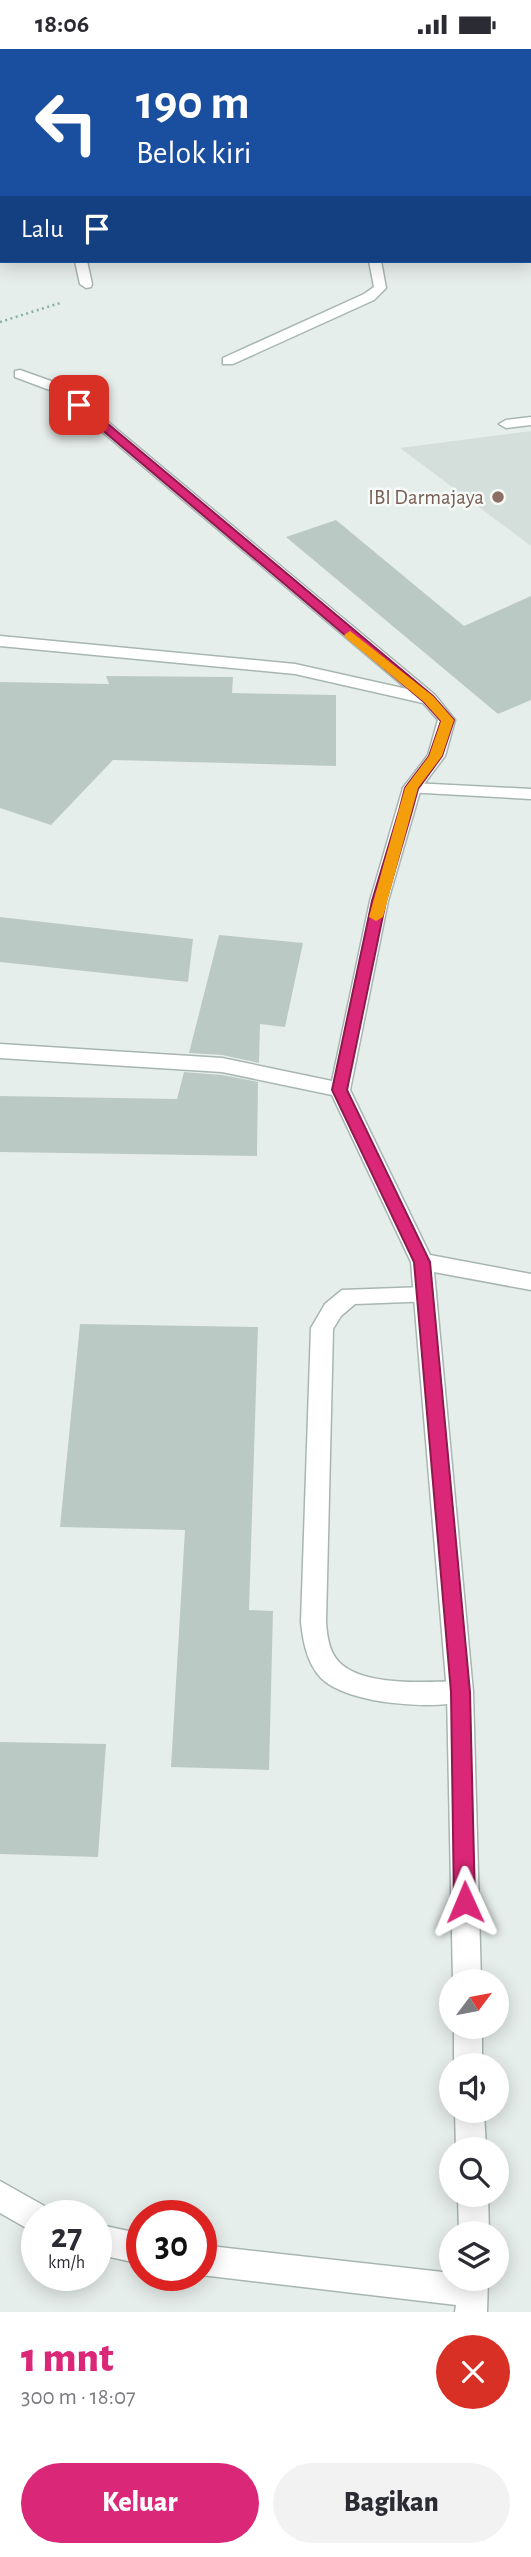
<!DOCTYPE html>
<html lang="id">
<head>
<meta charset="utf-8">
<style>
	body { margin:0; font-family:"Alegreya Sans",sans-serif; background:#f2f2f3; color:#2b2b33; height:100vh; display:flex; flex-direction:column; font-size:26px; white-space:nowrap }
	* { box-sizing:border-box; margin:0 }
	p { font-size:23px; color:#7c7c81 }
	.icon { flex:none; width:38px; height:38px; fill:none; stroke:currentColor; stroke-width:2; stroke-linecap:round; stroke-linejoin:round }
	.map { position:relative; height:2263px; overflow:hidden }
	.panel { display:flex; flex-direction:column; background:#fff; flex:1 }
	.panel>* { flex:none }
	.guide { position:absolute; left:0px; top:0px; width:532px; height:214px; box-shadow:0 4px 18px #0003; background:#1a4fa0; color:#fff; overflow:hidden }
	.needle { width:46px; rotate:58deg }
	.buttons { position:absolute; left:439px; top:1920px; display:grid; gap:14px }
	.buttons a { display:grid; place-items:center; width:70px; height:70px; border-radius:50%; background:#fff; box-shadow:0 4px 18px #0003; font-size:35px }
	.speed { position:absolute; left:21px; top:2151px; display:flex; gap:14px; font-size:35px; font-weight:700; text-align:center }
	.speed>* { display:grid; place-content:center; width:91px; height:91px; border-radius:50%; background:#fff; box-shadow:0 4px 18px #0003; line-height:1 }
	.speed small { font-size:18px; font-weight:400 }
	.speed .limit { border:10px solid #d22; background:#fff; color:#111 }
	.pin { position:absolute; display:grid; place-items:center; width:60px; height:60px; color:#fff; margin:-30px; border-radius:14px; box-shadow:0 4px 10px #0006 }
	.me { position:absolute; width:77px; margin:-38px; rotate:359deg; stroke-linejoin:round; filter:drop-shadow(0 0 5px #0008) }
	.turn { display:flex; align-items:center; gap:24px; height:147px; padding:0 21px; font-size:32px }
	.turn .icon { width:91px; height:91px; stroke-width:2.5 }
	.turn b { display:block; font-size:49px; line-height:60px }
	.then { display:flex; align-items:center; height:66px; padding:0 21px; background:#0003; gap:14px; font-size:26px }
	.round { display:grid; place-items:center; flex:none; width:74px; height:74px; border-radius:37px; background:#f2f2f3 }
	.overview { display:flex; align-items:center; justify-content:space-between; height:119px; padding:0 21px }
	h1 { font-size:42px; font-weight:800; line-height:52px; color:#db2777 }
	.action { display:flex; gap:14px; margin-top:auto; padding:14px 21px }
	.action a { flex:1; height:80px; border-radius:42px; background:#db2777; color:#fff; font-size:28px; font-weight:800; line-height:80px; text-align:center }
	.action a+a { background:#f2f2f3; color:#2b2b33 }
	.status { display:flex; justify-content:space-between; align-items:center; height:49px; padding:0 35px; background:#fff; direction:ltr }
	.status svg { height:19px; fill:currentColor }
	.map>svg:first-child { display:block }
	.built { fill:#d4deda }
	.building { fill:#bbc9c4 }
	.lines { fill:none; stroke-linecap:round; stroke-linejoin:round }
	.lane-casing { stroke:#a8b6b2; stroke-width:3 }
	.street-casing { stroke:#a8b6b2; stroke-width:3 }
	.path { stroke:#87b1a6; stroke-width:2.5; stroke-dasharray:2 3.5; stroke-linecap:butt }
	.lane { fill:#fff; fill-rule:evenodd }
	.street { fill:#fff; fill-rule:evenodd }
	.route { fill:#db2777; stroke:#8e194d; stroke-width:2 }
	.slow { fill:#f59e0b }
	.education-dot { fill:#8d6e63; stroke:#f6fbf9; stroke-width:2.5 }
	.labels { text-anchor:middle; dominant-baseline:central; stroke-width:5; stroke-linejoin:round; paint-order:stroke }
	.far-education-label { font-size:21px; fill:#785e54; stroke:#f6fbf9; text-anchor:end }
</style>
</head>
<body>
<div class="status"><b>18:06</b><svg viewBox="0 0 49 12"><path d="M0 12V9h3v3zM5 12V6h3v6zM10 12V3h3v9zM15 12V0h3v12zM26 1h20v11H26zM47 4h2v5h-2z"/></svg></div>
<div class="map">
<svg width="531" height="2263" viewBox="0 0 531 2263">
	<rect width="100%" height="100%" fill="#e6eeeb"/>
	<path class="built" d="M531,382v115l-131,-98z"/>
	<g class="building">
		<path d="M336,471l128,106 67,-30v104l-33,14 -212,-177z"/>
		<path d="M106,627l127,1 -1,16 104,2v71l-223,-6 -62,65 -51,-17v-126l109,2z"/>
		<path d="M0,868l193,22 -5,43 -188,-20z"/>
		<path d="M219,886l84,8 -18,84 -25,-3 -1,39 -37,-8 -33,-2z"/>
		<path d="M184,1023l38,3 36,7 -1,74 -257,-4v-56l177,3z"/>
		<path d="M80,1275l178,3 -9,283 24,1 -4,159 -98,-3 14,-237 -125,-3z"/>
		<path d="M0,1693l106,2 -8,113 -98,-3z"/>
	</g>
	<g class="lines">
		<g class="lane-casing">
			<g id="lane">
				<path d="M412,734l119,6v10l-125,-7 -3,-4 3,-4z"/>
				<path d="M425,1238l8,2 3,6 -3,6 -78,3 -14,12 -8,13 -7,293c1,14 3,30 13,40 24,25 89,20 121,19l9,3 4,8 -4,8c-33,11 -123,4 -148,-22 -14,-15 -18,-37 -20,-56l10,-294 14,-24 17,-14z"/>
			</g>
		</g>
		<g class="street-casing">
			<g id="street">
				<rect x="38" y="0" width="10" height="2"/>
				<rect x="298" y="0" width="10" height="2"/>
				<rect x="0" y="101" width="2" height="8"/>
				<path d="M75,212h12l5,23 -1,3 -5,1 -6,-4z"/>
				<path d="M369,212h12l5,27 -12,12 -141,64h-10v-6l141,-64 10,-7z"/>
				<path d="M20,321l45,16 370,309 20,25 -10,36 -24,32 -33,113 -38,189 80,165 101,19v16l-97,-18 39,420 8,289h-28l-6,-289 -36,-430 -79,-167 -110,-23 -222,-14v-14l222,14 110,23 38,-180 33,-113 25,-33 10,-35 -15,-17 -128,-29 -295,-28v-10l295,28 112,25 -352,-297 -40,-15v-6z"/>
				<path d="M531,368v8l-25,3 -7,-4 7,-4z"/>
				<rect x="454" y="1978" width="28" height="38"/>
				<path d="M455,2062h29l2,38h-30z"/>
				<path d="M0,2132l48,27 3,7h-14v19l-37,-21z"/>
				<path d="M458,2146h30l1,38h-30z"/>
				<path d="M96,2175l46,10v30l-46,-10z"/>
				<path d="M201,2196l251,28v6h36l-1,33h-32l1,-7 -255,-30z"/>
			</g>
		</g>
		<path class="path" d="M0,273l60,-19"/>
		<use href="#lane" class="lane"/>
		<use href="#street" class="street"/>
	</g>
	<path class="route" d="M75,354h8l350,293 21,24 -12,36 -24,33 -6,22 -26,90 -39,189 83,172 40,430 5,210 -3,7 -7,3 -8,-3 -3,-7 -3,-210 -37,-430 -82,-172 40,-189 27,-90 6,-23 24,-32 12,-35 -17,-19 -349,-295z"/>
	<path class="slow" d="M350,582l83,65 21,24 -12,36 -24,32 -35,129 -7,4 -7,-4 36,-129 24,-32 12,-35 -17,-19 -78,-64 -2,-3z"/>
	<circle class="education-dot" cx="498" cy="448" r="7"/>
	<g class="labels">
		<g class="far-education-label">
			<text x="484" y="448">IBI Darmajaya</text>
		</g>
	</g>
</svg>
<div class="buttons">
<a><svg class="needle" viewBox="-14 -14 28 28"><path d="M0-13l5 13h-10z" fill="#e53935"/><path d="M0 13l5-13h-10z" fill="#7c7c81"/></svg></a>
<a><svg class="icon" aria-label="sound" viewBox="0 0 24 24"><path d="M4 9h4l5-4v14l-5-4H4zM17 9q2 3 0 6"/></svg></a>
<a><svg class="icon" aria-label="search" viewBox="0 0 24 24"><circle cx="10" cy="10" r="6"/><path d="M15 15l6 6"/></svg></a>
<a><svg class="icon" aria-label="layers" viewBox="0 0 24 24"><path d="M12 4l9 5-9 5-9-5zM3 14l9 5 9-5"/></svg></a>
</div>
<div class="speed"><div>27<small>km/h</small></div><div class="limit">30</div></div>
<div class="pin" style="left:79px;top:356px;background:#d93025"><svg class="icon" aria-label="arrive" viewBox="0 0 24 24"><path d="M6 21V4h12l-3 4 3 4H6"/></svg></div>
<svg class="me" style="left:465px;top:1853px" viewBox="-20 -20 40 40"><path d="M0-17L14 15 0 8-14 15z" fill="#db2777" stroke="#fff" stroke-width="4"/></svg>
<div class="guide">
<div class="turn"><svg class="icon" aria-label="left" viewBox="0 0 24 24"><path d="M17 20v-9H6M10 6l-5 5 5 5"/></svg><div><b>190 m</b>Belok kiri</div></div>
<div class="then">Lalu<svg class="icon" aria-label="arrive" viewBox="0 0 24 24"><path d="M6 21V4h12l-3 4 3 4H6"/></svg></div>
</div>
</div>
<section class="panel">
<div class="overview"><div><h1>1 mnt</h1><p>300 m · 18:07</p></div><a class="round" style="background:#d93025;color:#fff"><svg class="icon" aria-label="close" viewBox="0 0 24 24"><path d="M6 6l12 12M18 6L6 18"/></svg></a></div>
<div class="action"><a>Keluar</a><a>Bagikan</a></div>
</section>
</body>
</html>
